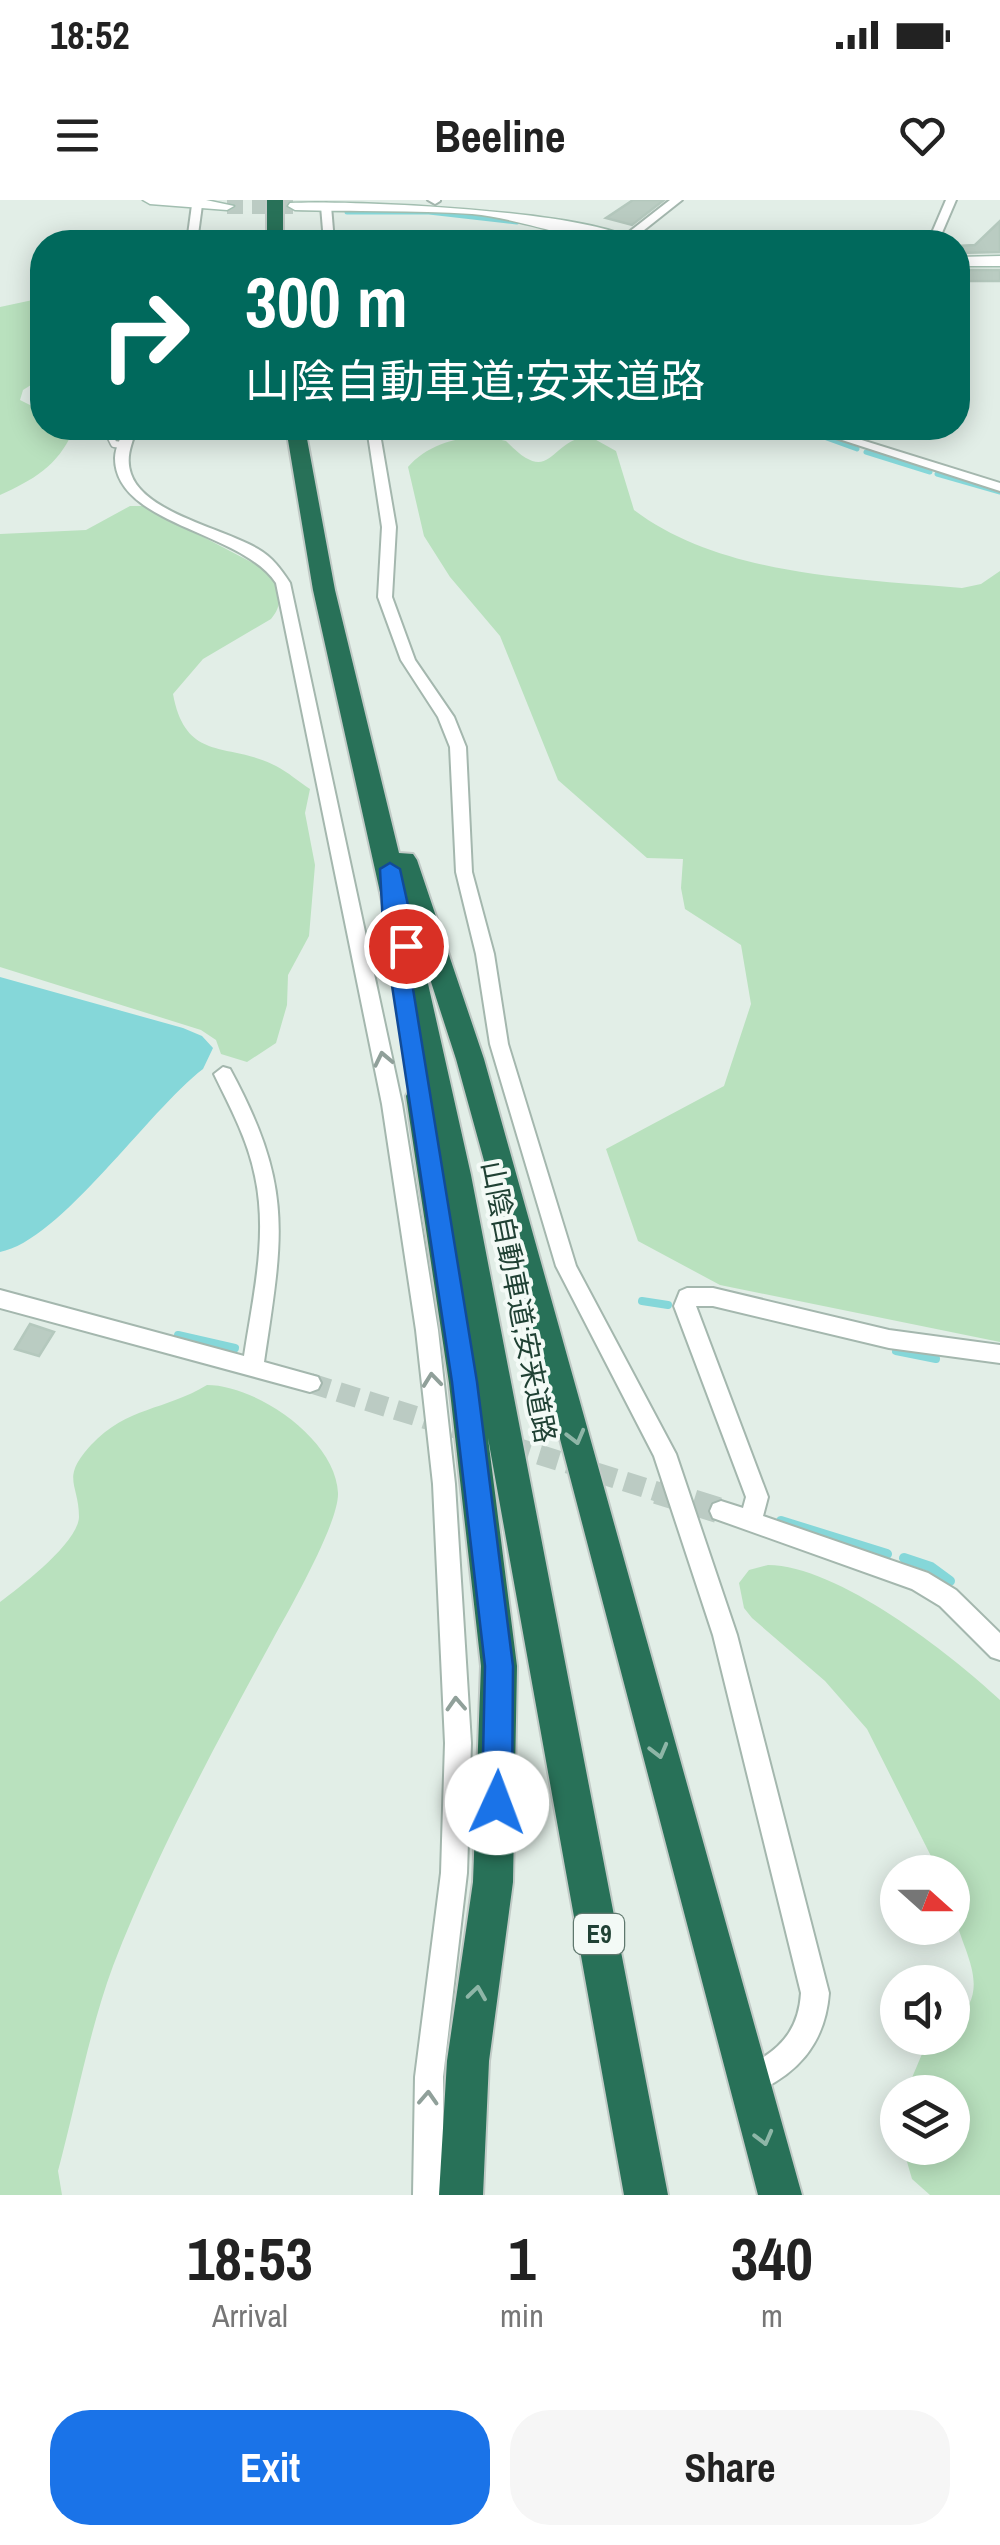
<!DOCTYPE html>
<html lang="en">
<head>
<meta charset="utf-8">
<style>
	body { margin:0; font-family:"Archivo Narrow","Noto Sans JP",sans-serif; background:#f6f6f6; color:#222; height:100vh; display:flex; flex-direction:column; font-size:38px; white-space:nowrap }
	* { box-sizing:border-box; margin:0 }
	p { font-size:32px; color:#767676 }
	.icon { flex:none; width:55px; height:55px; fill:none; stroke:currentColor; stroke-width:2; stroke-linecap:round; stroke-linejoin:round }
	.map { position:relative; height:1995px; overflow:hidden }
	.panel { display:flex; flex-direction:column; background:#fff; flex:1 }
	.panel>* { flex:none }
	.banner { position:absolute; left:30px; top:30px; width:940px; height:210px; border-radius:40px; box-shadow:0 5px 25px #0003; background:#00695c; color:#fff; overflow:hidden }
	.needle { width:65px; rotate:111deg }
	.fabs { position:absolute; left:880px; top:1655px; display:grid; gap:20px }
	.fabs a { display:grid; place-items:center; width:90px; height:90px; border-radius:50%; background:#fff; box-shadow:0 5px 25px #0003; font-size:50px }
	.pin { position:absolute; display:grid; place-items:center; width:85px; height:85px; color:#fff; margin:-42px; border:5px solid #fff; border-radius:50%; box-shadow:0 2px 10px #0007 }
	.me { position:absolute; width:110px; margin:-55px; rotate:2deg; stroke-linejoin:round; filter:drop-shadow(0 0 8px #0008) }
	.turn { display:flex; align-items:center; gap:35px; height:210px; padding:0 50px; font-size:45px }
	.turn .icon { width:130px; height:130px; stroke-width:2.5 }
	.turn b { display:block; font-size:70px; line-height:85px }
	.eta { display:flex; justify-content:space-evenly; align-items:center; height:170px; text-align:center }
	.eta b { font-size:60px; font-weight:800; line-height:70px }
	.primary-button { display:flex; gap:20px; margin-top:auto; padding:20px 50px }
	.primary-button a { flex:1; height:115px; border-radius:40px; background:#1a73e8; color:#fff; font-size:40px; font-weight:800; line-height:115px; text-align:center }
	.primary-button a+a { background:#f6f6f6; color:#222 }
	.status { display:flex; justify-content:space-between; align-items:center; height:70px; padding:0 50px; background:#fff; direction:ltr }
	.status svg { height:28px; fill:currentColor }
	header { display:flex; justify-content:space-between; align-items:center; height:130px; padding:0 50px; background:#fff; font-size:45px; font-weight:800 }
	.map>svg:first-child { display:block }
	.green { fill:#b9e1be }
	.water { fill:#85d7d9 }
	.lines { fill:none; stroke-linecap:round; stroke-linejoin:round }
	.stream-far2 { stroke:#85d7d9; stroke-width:5 }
	.stream-far1 { stroke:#85d7d9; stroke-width:8 }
	.stream { stroke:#85d7d9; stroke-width:10 }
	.building { fill:#baccc2; stroke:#b4c8bd; stroke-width:2.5 }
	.street-tunnel-far1 { stroke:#bbcbc3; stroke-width:20; stroke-dasharray:20 10; stroke-linecap:butt }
	.street-tunnel { stroke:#bbcbc3; stroke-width:26; stroke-dasharray:26 12; stroke-linecap:butt }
	.secondary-tunnel { stroke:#bbcbc3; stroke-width:16; stroke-dasharray:16 9; stroke-linecap:butt }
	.lane-casing { stroke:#a4b7ae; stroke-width:9 }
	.street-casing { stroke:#a4b7ae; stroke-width:4 }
	.secondary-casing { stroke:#a2beb0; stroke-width:3 }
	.highway-casing { stroke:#c1cac6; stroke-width:4 }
	.lane { stroke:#fff; stroke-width:6 }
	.street { fill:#fff; fill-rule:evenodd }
	.secondary { fill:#fff; fill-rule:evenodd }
	.highway { fill:#287158; fill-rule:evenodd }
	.oneway { stroke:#90a09a }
	.oneway2 { stroke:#8eb6a7 }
	.route { fill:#1a73e8; stroke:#114b97; stroke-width:2.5 }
	.labels { text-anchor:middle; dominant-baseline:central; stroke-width:8; stroke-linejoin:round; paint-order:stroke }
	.shield { fill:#f3faf6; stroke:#5f786e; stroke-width:2.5 }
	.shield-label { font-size:25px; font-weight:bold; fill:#204134 }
	.street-label { font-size:28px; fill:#204134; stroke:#f3faf6 }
</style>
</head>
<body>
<div class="status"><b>18:52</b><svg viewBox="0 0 49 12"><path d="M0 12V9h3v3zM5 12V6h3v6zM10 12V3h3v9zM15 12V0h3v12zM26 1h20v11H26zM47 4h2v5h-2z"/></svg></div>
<header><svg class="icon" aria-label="menu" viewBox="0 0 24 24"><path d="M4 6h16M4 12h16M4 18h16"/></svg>Beeline<svg class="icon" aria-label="heart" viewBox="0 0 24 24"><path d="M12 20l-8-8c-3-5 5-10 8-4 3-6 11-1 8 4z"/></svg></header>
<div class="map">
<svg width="1000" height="1995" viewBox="0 0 1000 1995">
	<rect width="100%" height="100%" fill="#e2eee7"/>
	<g class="green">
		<path d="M42,98v33l-7,11 7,5v31l-19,12 -3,10 22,11v17l31,3c-15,35 -40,49 -73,64v-188z"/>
		<path d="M589,236l27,15 18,59c87,66 223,69 328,78l19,-4 19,-13v771l-280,-57 -82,-44 -32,-92 118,-63 27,-82 -10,-59 -56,-36 -4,-21 2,-29 -36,-1 -89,-78 -58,-144 -50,-59 -26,-41 -16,-69c23,-27 65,-35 98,-26 46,48 42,-1 83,-5z"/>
		<path d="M130,306h14l109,57c21,12 37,34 18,56l-68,40 -30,35c13,70 56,47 103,72 12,6 23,16 34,23l-5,24 10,52 -6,71 -21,39 -1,30 -11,38 -29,19 -26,-8 -5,-14 -15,-10 -201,-63v-433l86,-4z"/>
		<path d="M207,1185c49,0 129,54 131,108 1,30 -49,117 -65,146 -58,107 -116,213 -160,327 -24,65 -37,138 -55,205l4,24h-62v-593c20,-15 78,-59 79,-85 0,-34 -19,-38 12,-72 37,-39 73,-34 116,-60z"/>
		<path d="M768,1365c69,0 183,89 232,135v495h-70l-18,-16 -9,-31h49v-56h-46l21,-50 25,-4 1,-15c41,-33 10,-69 1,-110 -4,-12 -2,-28 -2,-41h-13l-72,-143 -42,-48 -73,-63 -8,-10 -5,-25 10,-13z"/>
	</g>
	<path class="water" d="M0,777l183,51 19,8 11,12 -10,21c-54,41 -143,172 -203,183z"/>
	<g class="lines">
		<g class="stream-far2">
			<path d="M347,12h82l88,10"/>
			<path d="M585,37l19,5"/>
			<path d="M799,228l58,21"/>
			<path d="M866,252l64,20"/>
			<path d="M937,274l63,18"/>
		</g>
		<g class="stream-far1">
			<path d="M642,1101l26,4"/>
			<path d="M178,1135l57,13"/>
			<path d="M896,1151l40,8"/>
		</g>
		<g class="stream">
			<path d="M781,1321l106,33"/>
			<path d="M904,1358l27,9 19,14"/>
		</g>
	</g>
	<g class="building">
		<path d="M633,0h31l-32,25 -26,-7z"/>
		<path d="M1000,21v31l-42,1v-7l17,-1z"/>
		<rect x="958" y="70" width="42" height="11"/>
		<path d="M30,1124l24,8 -15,24 -24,-7z"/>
	</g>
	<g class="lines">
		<path class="street-tunnel-far1" d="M310,1183l355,111"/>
		<path class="street-tunnel" d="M657,1291l64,20"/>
		<path class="secondary-tunnel" d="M227,6h68"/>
		<g class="lane-casing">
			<path id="lane" d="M106,228l8,16 8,1"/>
		</g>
		<g class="street-casing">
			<g id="street">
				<path d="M428,0h12v1l-5,3z"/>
				<path d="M670,0h12l-53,42h-9v-3z"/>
				<path d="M946,0h10l-18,42h-10z"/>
				<path d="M197,2l5,3 -5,37h-10l5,-37z"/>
				<path d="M326,3l5,3 3,36h-10l-3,-36z"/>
				<path d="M125,228h12c-5,15 -12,29 -6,46 13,39 94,55 127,75 14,8 23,20 32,34l112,521 36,226 17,154 16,259 -4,130 -24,204v118h-30l2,-118 26,-204 4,-130 -12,-259 -17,-154 -34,-226 -106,-521c-34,-52 -161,-58 -161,-125 0,-10 6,-21 10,-30z"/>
				<path d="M367,228h12l17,99 -4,70 23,63 39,57 12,30 6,125 22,82 14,90 68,222 100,188 61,181 92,358c-4,52 -33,83 -80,102l-10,-4 -4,-10c5,-12 13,-14 24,-21 27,-16 40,-36 42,-67l-88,-358 -59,-179 -98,-190 -66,-222 -14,-90 -20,-82 -6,-125 -12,-30 -37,-57 -23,-63 4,-70z"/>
				<path d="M805,228h18l177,55v8z"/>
				<path d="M223,867l7,2c64,118 53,166 34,293l54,15 3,6 -3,6 -8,3 -310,-84v-18l244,66c9,-59 24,-120 11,-180 -7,-36 -25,-69 -41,-102z"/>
				<path d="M687,1088h26l176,42 111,15v18l-111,-15 -176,-42h-17l72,191 -5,19 165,57 28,17 44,43v27l-9,-3 -51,-51 -28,-17 -199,-71 -3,-7 3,-7 8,-3 22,7 3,-11 -72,-191 6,-15z"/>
			</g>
		</g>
		<g class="secondary-casing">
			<g id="secondary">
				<path d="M143,0h63l28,6 -7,4 -77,-6z"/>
				<path d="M290,3c59,-3 301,7 348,39 -54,4 -112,-23 -166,-28 -59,-4 -118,-2 -177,-4l-7,-4z"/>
				<path d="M1000,56v10h-42v-9z"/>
			</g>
		</g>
		<g class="highway-casing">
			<g id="highway">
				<rect x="267" y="0" width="16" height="42"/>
				<path d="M286,228h19l30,162 64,263 14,1 4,6 67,199 318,1136h-44l-210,-802 -92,-334 -36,-111 51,227 197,1020h-44l-136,-757 29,228 -4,216 -24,179 -6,134h-44l8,-134 26,-179 8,-216 -32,-283 -43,-287 4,-7 13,-3 -110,-496z"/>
			</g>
		</g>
		<use href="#lane" class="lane"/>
		<use href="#street" class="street"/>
		<use href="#secondary" class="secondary"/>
		<use href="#highway" class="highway"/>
	</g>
	<defs><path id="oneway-chevron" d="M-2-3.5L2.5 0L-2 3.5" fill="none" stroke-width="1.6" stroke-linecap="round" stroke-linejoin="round" transform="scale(2.5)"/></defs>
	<g class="oneway">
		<use href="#oneway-chevron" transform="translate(383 859) rotate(-102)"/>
		<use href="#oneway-chevron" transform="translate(432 1180) rotate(-96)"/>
		<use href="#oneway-chevron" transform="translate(456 1504) rotate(-93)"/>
		<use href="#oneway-chevron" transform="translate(428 1898) rotate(-87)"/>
	</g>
	<g class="oneway2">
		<use href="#oneway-chevron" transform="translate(576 1237) rotate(75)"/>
		<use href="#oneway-chevron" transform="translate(659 1551) rotate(75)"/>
		<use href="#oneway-chevron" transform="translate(477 1793) rotate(-82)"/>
		<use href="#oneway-chevron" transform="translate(764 1938) rotate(75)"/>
	</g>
	<path class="route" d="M390,663l10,6 17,77 -10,6 70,430 36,284 -1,137 -5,10 -10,5 -10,-5 -5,-10 3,-137 -33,-284 -69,-456 -3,-57z"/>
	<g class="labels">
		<rect class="shield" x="574" y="1714" width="50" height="40" rx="8"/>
		<g class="shield-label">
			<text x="599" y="1734">E9</text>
		</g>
		<g class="street-label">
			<text transform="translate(519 1102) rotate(79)">山陰自動車道;安来道路</text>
		</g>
	</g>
</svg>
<div class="fabs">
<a><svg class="needle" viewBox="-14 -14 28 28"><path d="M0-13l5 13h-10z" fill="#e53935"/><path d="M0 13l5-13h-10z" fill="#767676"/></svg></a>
<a><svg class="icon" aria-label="sound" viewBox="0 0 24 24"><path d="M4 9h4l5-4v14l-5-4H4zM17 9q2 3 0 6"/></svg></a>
<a><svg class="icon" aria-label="layers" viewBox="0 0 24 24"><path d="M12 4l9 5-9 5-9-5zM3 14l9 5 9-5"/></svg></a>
</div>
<div class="pin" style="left:406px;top:746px;background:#d93025"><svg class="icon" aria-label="arrive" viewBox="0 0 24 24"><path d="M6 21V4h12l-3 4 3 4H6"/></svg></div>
<svg class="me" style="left:497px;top:1603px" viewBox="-20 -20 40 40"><circle r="19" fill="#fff"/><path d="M0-13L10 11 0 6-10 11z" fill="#1a73e8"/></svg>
<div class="banner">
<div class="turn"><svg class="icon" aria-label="right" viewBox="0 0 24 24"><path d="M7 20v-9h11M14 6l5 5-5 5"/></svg><div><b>300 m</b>山陰自動車道;安来道路</div></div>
</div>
</div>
<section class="panel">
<div class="eta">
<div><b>18:53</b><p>Arrival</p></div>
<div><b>1</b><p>min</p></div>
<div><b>340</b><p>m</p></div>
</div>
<div class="primary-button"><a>Exit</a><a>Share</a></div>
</section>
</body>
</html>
